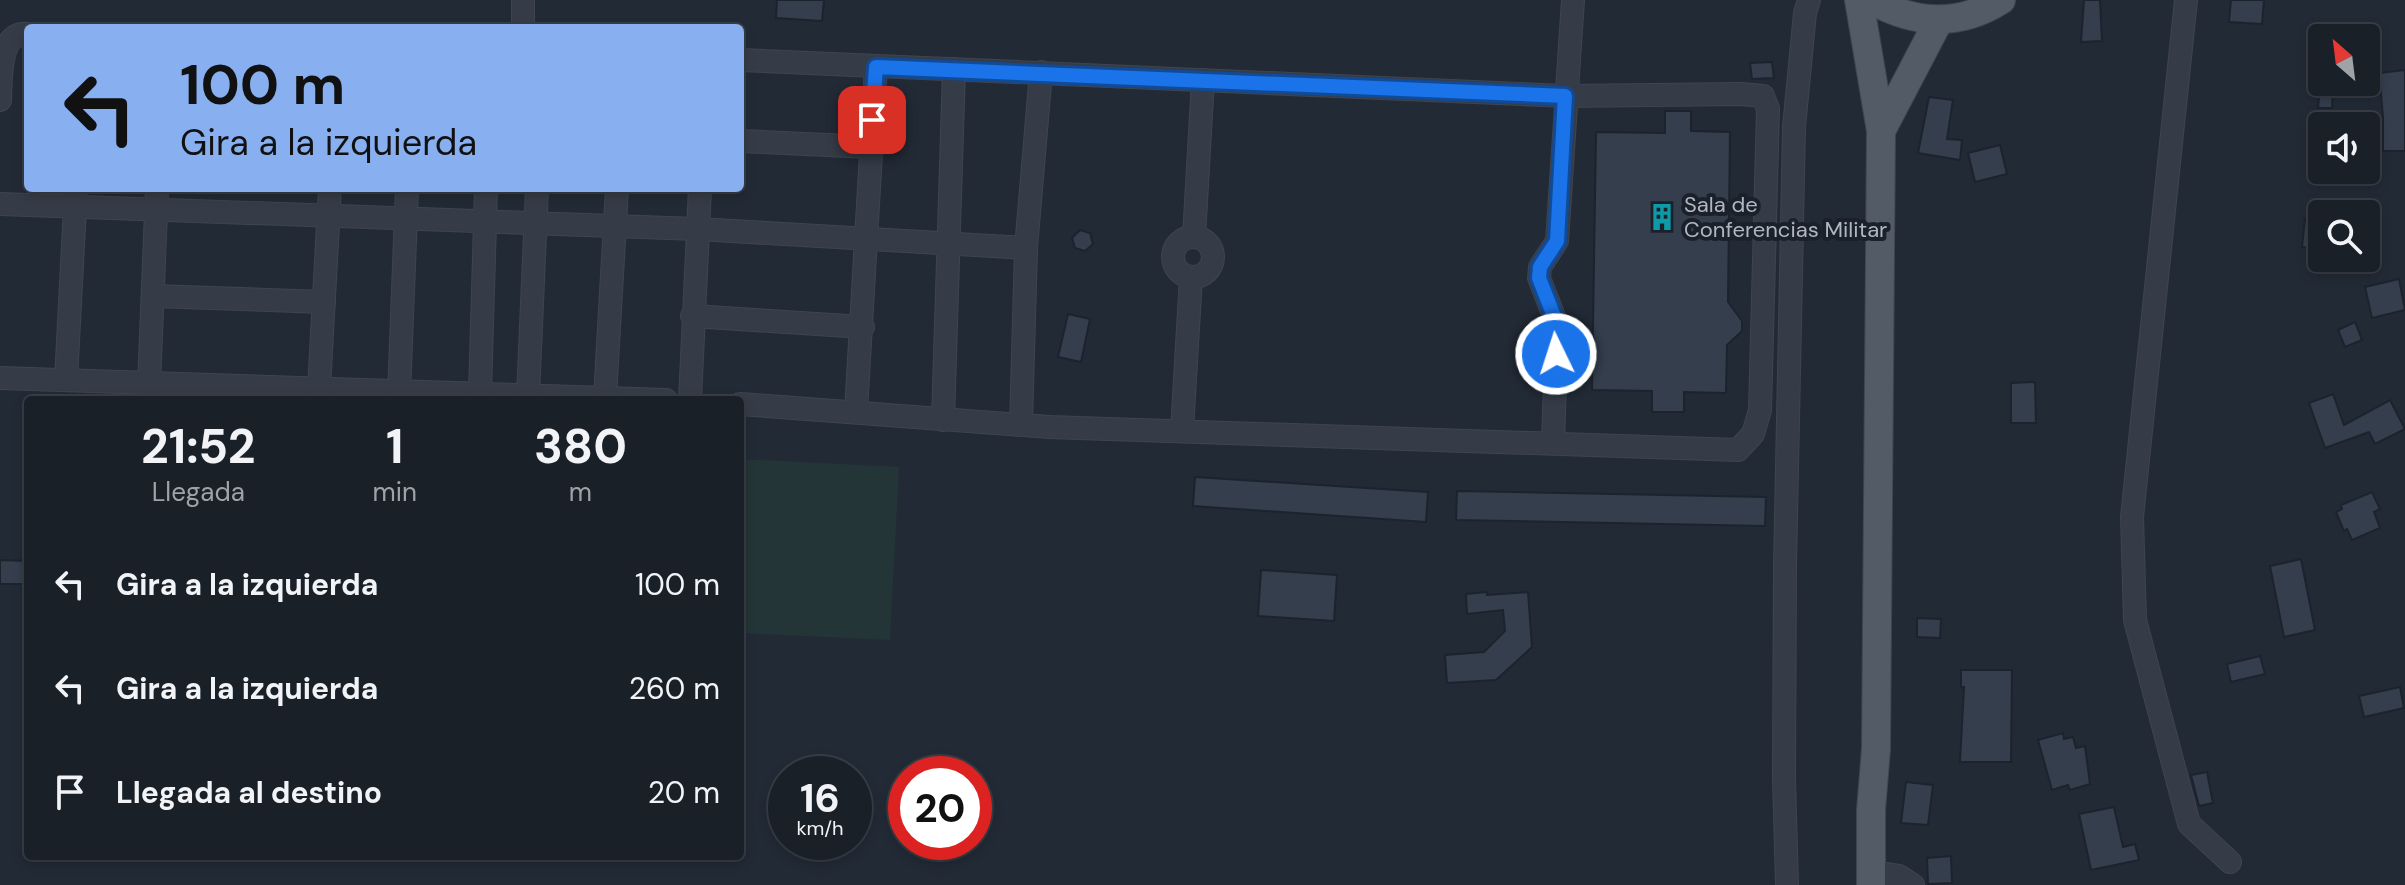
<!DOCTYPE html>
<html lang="es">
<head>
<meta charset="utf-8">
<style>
	body { margin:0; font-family:"DM Sans",sans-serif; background:#272d34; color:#f1f3f6; height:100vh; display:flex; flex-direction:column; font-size:30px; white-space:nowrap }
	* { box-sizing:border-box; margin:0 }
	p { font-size:26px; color:#9fa3a8 }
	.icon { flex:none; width:44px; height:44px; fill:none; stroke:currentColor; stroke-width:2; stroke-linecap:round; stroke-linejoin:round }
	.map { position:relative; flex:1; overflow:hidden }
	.sheet { position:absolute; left:24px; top:396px; width:720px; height:464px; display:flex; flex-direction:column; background:#1a2028; border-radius:8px; box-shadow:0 4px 12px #0003,0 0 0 2px #383e45 }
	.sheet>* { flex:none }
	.guide { position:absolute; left:24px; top:24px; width:720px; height:168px; border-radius:8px; box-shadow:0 4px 12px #0003,0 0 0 2px #383e45; background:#88aff0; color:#111; overflow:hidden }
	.needle { width:52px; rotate:332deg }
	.buttons { position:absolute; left:2308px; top:24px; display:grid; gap:16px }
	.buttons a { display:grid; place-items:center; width:72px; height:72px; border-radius:8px; background:#1a2028; box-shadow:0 4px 12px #0003,0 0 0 2px #383e45; font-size:40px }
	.speed { position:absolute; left:768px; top:756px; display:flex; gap:16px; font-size:40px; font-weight:700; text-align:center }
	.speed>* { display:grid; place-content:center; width:104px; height:104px; border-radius:50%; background:#1a2028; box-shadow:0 4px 12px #0003,0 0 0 2px #383e45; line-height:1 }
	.speed small { font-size:20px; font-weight:400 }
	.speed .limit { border:12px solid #d22; background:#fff; color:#111 }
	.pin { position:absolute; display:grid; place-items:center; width:68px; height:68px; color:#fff; margin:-34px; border-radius:16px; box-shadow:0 4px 12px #0006 }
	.me { position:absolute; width:88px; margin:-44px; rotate:356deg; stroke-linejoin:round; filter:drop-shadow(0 0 6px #0008) }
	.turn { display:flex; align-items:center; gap:28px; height:168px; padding:0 24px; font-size:36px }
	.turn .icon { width:104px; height:104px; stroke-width:2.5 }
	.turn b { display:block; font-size:56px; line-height:68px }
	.eta { display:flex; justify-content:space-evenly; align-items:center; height:136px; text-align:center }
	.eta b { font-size:48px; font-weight:700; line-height:56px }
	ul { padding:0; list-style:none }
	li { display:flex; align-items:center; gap:24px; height:104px; padding:0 24px }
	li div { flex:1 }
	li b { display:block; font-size:30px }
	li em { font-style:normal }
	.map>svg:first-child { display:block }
	.green { fill:#243537 }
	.building { fill:#343e4d; stroke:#1d232d; stroke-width:2 }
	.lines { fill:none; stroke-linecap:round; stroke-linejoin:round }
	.minor-casing { stroke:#3f4550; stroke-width:24 }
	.major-casing { stroke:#3f4550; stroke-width:30 }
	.minor { stroke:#353c47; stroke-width:22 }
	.major { stroke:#535b67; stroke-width:28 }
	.route-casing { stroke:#114b97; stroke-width:20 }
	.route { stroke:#1a73e8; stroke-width:14 }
	.labels { text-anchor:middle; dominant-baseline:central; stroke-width:8; stroke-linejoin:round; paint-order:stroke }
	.poi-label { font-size:22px; fill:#b0b7c3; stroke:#1b212b; text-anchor:start }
</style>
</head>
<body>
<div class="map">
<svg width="2405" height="885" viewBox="0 0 2405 885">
	<rect width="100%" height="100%" fill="#222a36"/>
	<path class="green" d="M740,459l159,8 -9,173 -150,-7z"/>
	<g class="building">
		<path d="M777,0h47l-2,21 -46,-3z"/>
		<path d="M2084,0h16l2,41 -21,1z"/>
		<path d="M2231,0h33l-2,24 -33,-2z"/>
		<path d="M1772,62l2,16 -22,1 -2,-16z"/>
		<path d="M2405,70v81h-22v-34l-4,-44z"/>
		<path d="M2320,84h13l-1,24h-14z"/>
		<path d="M1929,97l24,3 -6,39 15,1 -2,20 -42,-7z"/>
		<path d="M1665,111h26v20l39,1 -2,170 14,19v10l-15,14 -1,48 -42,-1v20h-32v-21l-60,-1 4,-258 69,1z"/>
		<path d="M2000,145l7,29 -32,8 -7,-29z"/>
		<path d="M2305,219l17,2v29l-20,-3z"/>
		<path d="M1080,230l10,3 3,11 -8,7 -10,-3 -3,-10z"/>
		<path d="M2399,279l6,31 -33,8 -7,-31z"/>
		<path d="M1068,314l22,5 -9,43 -23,-5z"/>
		<path d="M2355,322l7,18 -17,7 -7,-17z"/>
		<path d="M2035,382l1,41h-25v-40z"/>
		<path d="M2333,394l11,31 46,-25 15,29 -30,15 -6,-12 -44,16 -16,-45z"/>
		<path d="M1195,477l233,15 -2,30 -233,-16z"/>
		<path d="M1457,491l309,6 -1,29 -309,-6z"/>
		<path d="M2372,492l8,17 -6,3 6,16 -28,12 -5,-11 -3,2 -8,-19 6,-3 -1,-4z"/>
		<path d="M2301,559l14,71 -31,7 -14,-71z"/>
		<path d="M0,560l28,1v23h-28z"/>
		<path d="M1261,570l76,5 -3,46 -76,-5z"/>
		<path d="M1487,592v3l41,-3 4,55 -36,33 -49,3 -2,-28 39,-3 21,-21 -2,-21 -36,4 -1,-20z"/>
		<path d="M1917,618l24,1 -1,19 -23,-1z"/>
		<path d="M2260,656l5,18 -34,8 -4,-18z"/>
		<path d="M1961,670h51l-1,92h-51l4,-75h-3z"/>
		<path d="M2400,687l4,21 -40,9 -5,-21z"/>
		<path d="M2063,733l1,6 9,-2 3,11 9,-2 5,38 -20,6 -2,-5 -16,5 -14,-50z"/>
		<path d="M2207,772l6,31 -14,3 -8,-31z"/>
		<path d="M1906,782l27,3 -5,40 -27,-2z"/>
		<path d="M2114,807l9,40 12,-3 4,16 -48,10 -12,-56z"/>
		<path d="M1951,856l1,27 -24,1 -1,-26z"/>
	</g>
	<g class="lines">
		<g class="minor-casing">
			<g id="minor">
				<path d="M523,0v28"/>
				<path d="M2186,0l-54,517 3,103 54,204 41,38"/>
				<path d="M740,60l825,36 176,-2 22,2 5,13 -8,301 -7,24 -15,16 -689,-23 -309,-23"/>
				<path d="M0,100c1,-28 0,-69 28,-66"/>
				<path d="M740,141l130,6"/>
				<path d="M0,204l697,25 329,19"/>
				<circle cx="1193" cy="257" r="20"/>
				<path d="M1194,237l9,-157"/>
				<path d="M153,296l171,6"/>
				<path d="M692,316l171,11"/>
				<path d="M0,378l666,22"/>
				<path d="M66,380l10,-192"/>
				<path d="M149,384l8,-196"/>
				<path d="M319,388l11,-200"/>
				<path d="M480,393l6,-205"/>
				<path d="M399,394l8,-206"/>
				<path d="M528,396l9,-208"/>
				<path d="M605,397l12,-209"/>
				<path d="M690,400l10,-212"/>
				<path d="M856,411l20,-344"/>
				<path d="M943,420l11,-351"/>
				<path d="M1021,425l5,-177 15,-176"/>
				<path d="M1182,430l9,-153"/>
				<path d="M1553,443l4,-119 -18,-46 1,-11 17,-26 16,-241"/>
				<path d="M1871,872l28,4 14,9"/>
				<path d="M1787,885l-3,-107 1,-212 9,-439 11,-114 4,-13"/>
			</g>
		</g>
		<g class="major-casing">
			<g id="major">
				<path d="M1859,0l22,131 -5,618 -5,61v75"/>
				<path d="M1872,0c42,24 87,27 129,0"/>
				<path d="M1881,131l58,-111"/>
			</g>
		</g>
		<use href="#minor" class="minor"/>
		<use href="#major" class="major"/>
	</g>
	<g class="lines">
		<g class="route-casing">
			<path id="route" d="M872,120l4,-53 689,29 -8,145 -17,26 -1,11 18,46 -1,30"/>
		</g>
		<use href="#route" class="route"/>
	</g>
	<defs>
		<g id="building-bare" transform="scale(2.16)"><path d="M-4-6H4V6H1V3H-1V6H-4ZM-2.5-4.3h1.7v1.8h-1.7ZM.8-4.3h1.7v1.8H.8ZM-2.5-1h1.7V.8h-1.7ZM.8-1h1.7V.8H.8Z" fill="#0f9aa8" stroke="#1b212b" stroke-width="2.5" paint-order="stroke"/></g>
	</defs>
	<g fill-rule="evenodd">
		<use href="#building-bare" x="1662" y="217"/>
	</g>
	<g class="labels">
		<g class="poi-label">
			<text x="1684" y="204">Sala de<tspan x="1684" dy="25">Conferencias Militar</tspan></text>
		</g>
	</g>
</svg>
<div class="buttons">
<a><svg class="needle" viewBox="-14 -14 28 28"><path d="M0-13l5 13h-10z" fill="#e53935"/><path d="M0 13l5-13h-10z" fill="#9fa3a8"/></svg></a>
<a><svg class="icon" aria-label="sound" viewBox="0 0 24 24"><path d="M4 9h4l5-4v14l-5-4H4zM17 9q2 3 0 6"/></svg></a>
<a><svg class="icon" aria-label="search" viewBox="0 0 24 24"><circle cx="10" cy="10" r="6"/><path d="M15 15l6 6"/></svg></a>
</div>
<div class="speed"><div>16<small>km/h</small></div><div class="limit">20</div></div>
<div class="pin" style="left:872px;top:120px;background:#d93025"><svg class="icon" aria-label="arrive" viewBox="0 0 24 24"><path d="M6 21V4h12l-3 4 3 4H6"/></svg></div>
<svg class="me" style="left:1556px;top:354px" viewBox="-20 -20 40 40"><circle r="17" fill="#1a73e8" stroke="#fff" stroke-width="3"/><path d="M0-11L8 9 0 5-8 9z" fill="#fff"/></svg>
<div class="guide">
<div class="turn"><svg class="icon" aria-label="left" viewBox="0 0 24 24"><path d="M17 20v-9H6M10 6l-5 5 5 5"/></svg><div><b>100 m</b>Gira a la izquierda</div></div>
</div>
<section class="sheet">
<div class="eta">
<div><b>21:52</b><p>Llegada</p></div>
<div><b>1</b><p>min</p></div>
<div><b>380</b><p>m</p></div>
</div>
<ul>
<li><svg class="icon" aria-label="left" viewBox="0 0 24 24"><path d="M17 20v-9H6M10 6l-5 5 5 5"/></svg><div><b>Gira a la izquierda</b></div><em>100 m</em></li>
<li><svg class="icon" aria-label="left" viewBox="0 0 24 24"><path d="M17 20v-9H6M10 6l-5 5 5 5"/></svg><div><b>Gira a la izquierda</b></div><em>260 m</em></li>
<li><svg class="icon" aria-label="arrive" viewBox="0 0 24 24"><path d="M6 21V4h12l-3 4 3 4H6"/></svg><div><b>Llegada al destino</b></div><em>20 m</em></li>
</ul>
</section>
</div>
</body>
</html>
